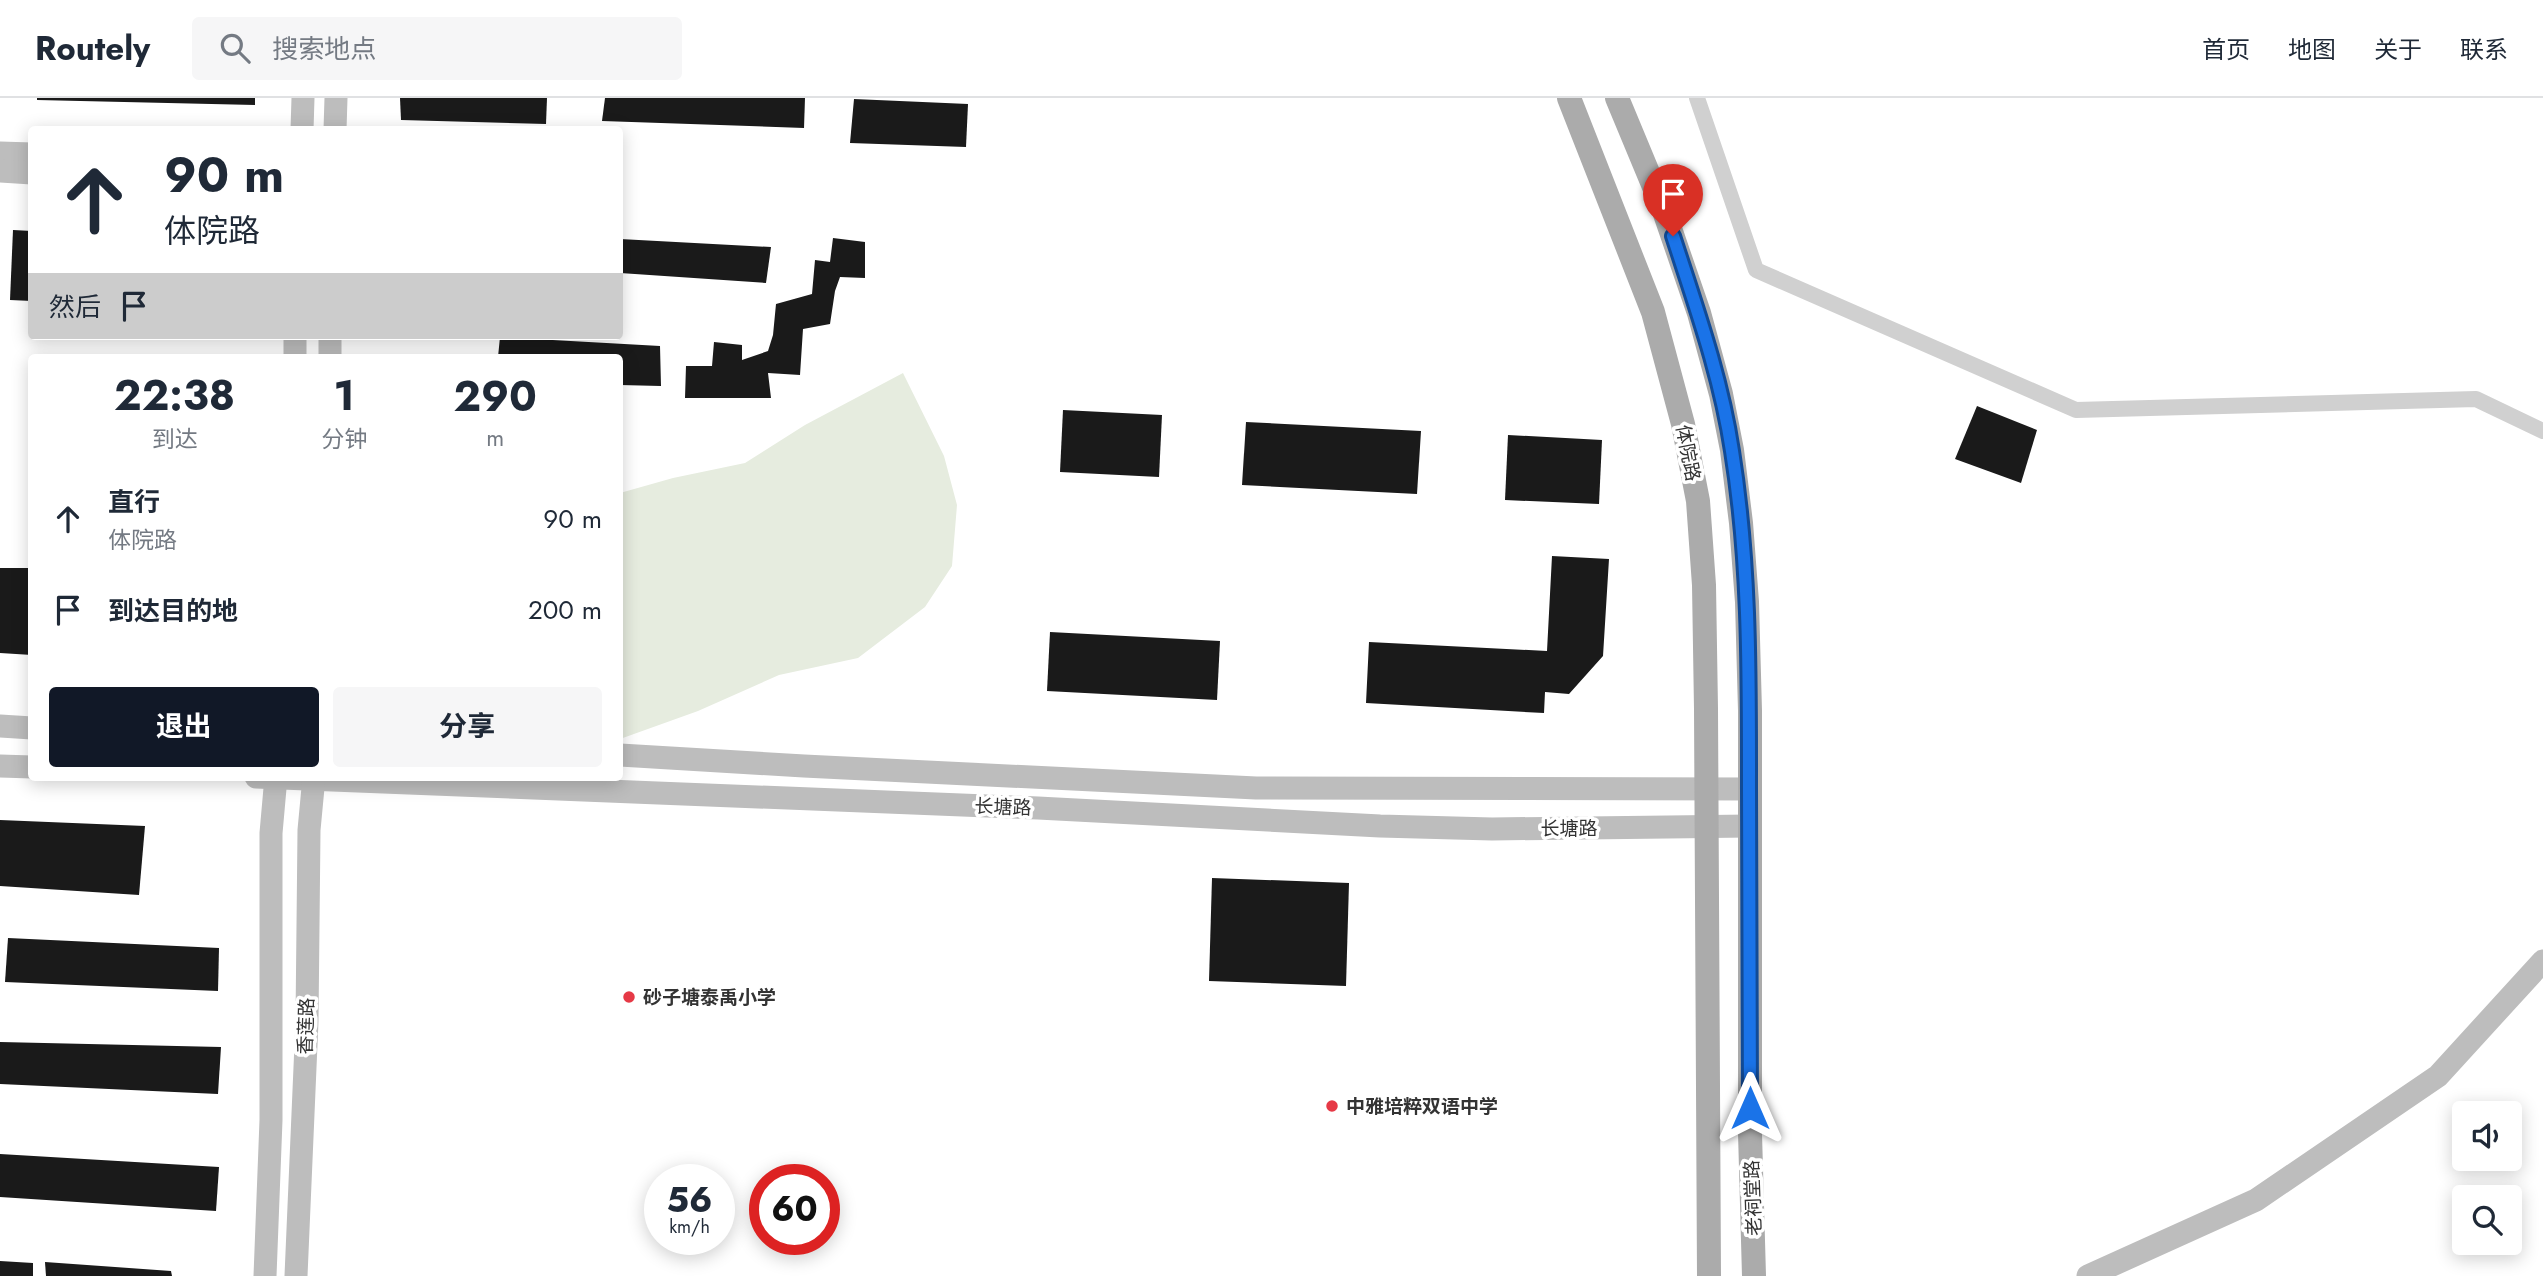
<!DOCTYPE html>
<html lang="zh">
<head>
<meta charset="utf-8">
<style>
	body { margin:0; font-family:Jost,"Noto Sans SC",sans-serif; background:#f6f6f7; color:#1f2937; height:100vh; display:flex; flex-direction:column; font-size:26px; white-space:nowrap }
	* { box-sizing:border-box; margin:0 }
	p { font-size:23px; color:#747a83 }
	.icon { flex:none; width:38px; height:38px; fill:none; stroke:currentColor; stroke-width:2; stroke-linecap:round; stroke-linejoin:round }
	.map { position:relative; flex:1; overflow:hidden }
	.drawer { position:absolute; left:28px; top:256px; width:595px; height:427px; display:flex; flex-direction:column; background:#fff; border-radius:7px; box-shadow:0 4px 18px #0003 }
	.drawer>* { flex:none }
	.banner { position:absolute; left:28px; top:28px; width:595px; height:214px; border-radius:7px; box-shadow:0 4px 18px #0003; background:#fff; color:#1f2937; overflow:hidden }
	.fabs { position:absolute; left:2452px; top:1003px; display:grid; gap:14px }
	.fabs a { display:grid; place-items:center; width:70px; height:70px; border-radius:7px; background:#fff; box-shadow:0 4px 18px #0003; font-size:35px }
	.speed { position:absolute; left:644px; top:1066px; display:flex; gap:14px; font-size:35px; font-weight:700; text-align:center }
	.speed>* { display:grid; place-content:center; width:91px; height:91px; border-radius:50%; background:#fff; box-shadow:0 4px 18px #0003; line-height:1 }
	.speed small { font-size:18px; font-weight:400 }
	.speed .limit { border:10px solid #d22; background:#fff; color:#111 }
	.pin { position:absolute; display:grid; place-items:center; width:60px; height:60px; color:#fff; margin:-72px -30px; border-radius:50% 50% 50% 0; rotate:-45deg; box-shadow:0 0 7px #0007 }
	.pin .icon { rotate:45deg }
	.me { position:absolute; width:77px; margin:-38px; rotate:0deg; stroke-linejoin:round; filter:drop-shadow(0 0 5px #0008) }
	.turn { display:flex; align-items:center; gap:24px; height:147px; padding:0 21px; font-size:32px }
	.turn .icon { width:91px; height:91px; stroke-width:2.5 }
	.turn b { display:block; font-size:49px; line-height:60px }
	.then { display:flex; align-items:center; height:66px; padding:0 21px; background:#0003; gap:14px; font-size:26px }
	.eta { display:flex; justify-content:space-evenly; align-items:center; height:119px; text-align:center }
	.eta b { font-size:42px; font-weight:700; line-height:49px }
	.cta { display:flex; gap:14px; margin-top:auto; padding:14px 21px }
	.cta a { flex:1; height:80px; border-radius:7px; background:#111827; color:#fff; font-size:28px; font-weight:700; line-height:80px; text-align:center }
	.cta a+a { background:#f6f6f7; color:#1f2937 }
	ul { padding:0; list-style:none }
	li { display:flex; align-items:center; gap:21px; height:91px; padding:0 21px }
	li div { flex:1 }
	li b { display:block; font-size:26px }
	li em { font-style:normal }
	header { display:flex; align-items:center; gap:42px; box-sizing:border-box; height:98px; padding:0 35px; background:#fff; border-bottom:2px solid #e0e1e3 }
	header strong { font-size:33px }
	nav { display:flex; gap:38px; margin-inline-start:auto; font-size:24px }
	.search { width:490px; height:63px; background:#f6f6f7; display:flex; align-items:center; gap:18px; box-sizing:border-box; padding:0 24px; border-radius:7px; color:#747a83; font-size:26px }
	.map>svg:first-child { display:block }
	.green { fill:#e6ecdf }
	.building { fill:#1a1a1a }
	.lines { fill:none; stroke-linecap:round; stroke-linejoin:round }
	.street { stroke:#d0d0d0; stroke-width:16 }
	.secondary { stroke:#bdbdbd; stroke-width:23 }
	.primary { stroke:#ababab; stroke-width:24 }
	.route-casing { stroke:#114b97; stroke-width:18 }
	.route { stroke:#1a73e8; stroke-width:12 }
	.poi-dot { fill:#e63946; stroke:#fff; stroke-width:2.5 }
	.labels { text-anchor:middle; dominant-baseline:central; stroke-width:7; stroke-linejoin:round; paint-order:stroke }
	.street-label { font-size:19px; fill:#333; stroke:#fff }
	.poi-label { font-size:19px; font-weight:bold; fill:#333; stroke:#fff; text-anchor:start }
</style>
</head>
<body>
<header>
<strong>Routely</strong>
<div class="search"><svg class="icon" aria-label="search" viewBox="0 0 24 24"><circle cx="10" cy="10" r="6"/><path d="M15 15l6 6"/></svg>搜索地点</div>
<nav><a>首页</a><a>地图</a><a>关于</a><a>联系</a></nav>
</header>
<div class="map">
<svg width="2543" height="1178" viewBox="0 0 2543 1178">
	<rect width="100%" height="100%" fill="#fff"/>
	<path class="green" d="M903,275l41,83 13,49 -5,61 -27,41 -67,51 -79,17 -81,36 -78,28v-246l53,-15 72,-15 60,-38z"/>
	<g class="building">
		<path d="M37,0h218v7l-218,-5z"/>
		<path d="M400,0h147l-1,26 -145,-4z"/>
		<path d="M605,0h200l-1,30 -202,-7z"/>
		<path d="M854,1l114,5 -2,43 -116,-4z"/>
		<path d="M13,132l19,1v70l-22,-1z"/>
		<path d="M833,140l32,4v36l-25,-1 -5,14 -5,33 -27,5 -3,46 -32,-2 3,25h-86l1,-32h26l2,-24 28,3v15l26,-9 5,-16 3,-31 36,-10 3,-34 15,2z"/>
		<path d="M620,141l151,8 -5,36 -146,-10z"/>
		<path d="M500,239l160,9 1,40 -41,-1v-28h-122z"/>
		<path d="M1977,308l60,24 -16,53 -66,-24z"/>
		<path d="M1063,312l99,5 -3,62 -99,-5z"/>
		<path d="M1246,324l175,9 -4,63 -175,-9z"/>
		<path d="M1508,337l94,5 -3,64 -94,-4z"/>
		<path d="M1552,458l57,3 -6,97 -34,38 -24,-2 -1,21 -178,-10 3,-61 178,9z"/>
		<path d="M0,470h32v87l-32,-2z"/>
		<path d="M1050,534l170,9 -3,59 -170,-9z"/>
		<path d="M0,722l145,6 -6,69 -139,-9z"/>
		<path d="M1212,780l137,5 -3,103 -137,-5z"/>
		<path d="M8,840l211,10 -1,43 -213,-9z"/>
		<path d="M0,944l221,5 -3,47 -218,-10z"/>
		<path d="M0,1056l219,13 -3,44 -216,-14z"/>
		<path d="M0,1163l33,2v13h-33z"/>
		<path d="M45,1164l126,9 1,5h-126z"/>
	</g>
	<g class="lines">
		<path class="street" d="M1697,0l59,172 320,140 400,-11 67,32"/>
		<g class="secondary">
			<path d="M302,32l1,-32"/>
			<path d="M335,32l1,-32"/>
			<path d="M0,55l32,1"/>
			<path d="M0,73l32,2"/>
			<path d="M295,259v-21"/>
			<path d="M330,259v-21"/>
			<path d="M0,628l32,2"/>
			<path d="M620,657l184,11 452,22 494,1"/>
			<path d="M0,668l32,1"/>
			<path d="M256,679l782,31 342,18 112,3 258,-3"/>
			<path d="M265,1178l6,-156v-287l5,-56"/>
			<path d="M296,1178l11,-255 2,-191 5,-53"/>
			<path d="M2088,1178l168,-76 182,-124 105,-115"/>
		</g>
		<g class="primary">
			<path d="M1569,0l84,214 30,112 15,77 6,84 2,124 3,567"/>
			<path d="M1617,0l47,113 35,102 22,81 11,56 9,73 6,79 3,109v422l4,143"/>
		</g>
	</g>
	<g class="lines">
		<g class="route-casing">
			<path id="route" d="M1673,138c23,71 48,141 59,215 18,112 17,225 17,338 1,107 1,213 1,319"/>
		</g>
		<use href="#route" class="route"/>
	</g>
	<g class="poi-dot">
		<circle cx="629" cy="899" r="7"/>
		<circle cx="1332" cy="1008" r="7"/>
	</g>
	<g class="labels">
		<g class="street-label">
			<text transform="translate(1688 355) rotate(79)">体院路</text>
			<text transform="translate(1003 709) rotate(2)">长塘路</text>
			<text x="1569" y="730">长塘路</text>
			<text transform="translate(306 928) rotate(-88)">香莲路</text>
			<text transform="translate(1753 1100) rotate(-92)">老祠堂路</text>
		</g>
		<g class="poi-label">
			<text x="643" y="899">砂子塘泰禹小学</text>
			<text x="1346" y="1008">中雅培粹双语中学</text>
		</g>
	</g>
</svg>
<div class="fabs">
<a><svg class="icon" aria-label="sound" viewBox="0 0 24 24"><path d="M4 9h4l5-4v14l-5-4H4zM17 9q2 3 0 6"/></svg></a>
<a><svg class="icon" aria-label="search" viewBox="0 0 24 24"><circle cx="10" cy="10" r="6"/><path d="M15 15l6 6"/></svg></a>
</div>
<div class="speed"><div>56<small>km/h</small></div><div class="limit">60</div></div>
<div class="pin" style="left:1673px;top:138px;background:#d93025"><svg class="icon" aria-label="arrive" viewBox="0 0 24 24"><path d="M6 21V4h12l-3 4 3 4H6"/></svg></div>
<svg class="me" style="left:1750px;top:1010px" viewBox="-20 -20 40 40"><path d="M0-17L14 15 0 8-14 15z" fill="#1a73e8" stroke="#fff" stroke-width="4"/></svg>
<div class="banner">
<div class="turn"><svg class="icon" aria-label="ahead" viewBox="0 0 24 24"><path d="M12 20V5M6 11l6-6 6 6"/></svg><div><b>90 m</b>体院路</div></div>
<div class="then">然后<svg class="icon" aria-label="arrive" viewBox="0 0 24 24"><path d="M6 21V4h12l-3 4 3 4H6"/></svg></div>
</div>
<section class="drawer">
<div class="eta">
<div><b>22:38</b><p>到达</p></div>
<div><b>1</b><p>分钟</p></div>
<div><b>290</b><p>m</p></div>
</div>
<ul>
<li><svg class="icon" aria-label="ahead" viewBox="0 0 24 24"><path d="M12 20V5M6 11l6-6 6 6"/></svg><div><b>直行</b><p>体院路</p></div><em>90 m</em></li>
<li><svg class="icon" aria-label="arrive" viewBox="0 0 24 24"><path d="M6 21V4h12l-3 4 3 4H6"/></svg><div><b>到达目的地</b></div><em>200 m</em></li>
</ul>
<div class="cta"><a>退出</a><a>分享</a></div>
</section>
</div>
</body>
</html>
